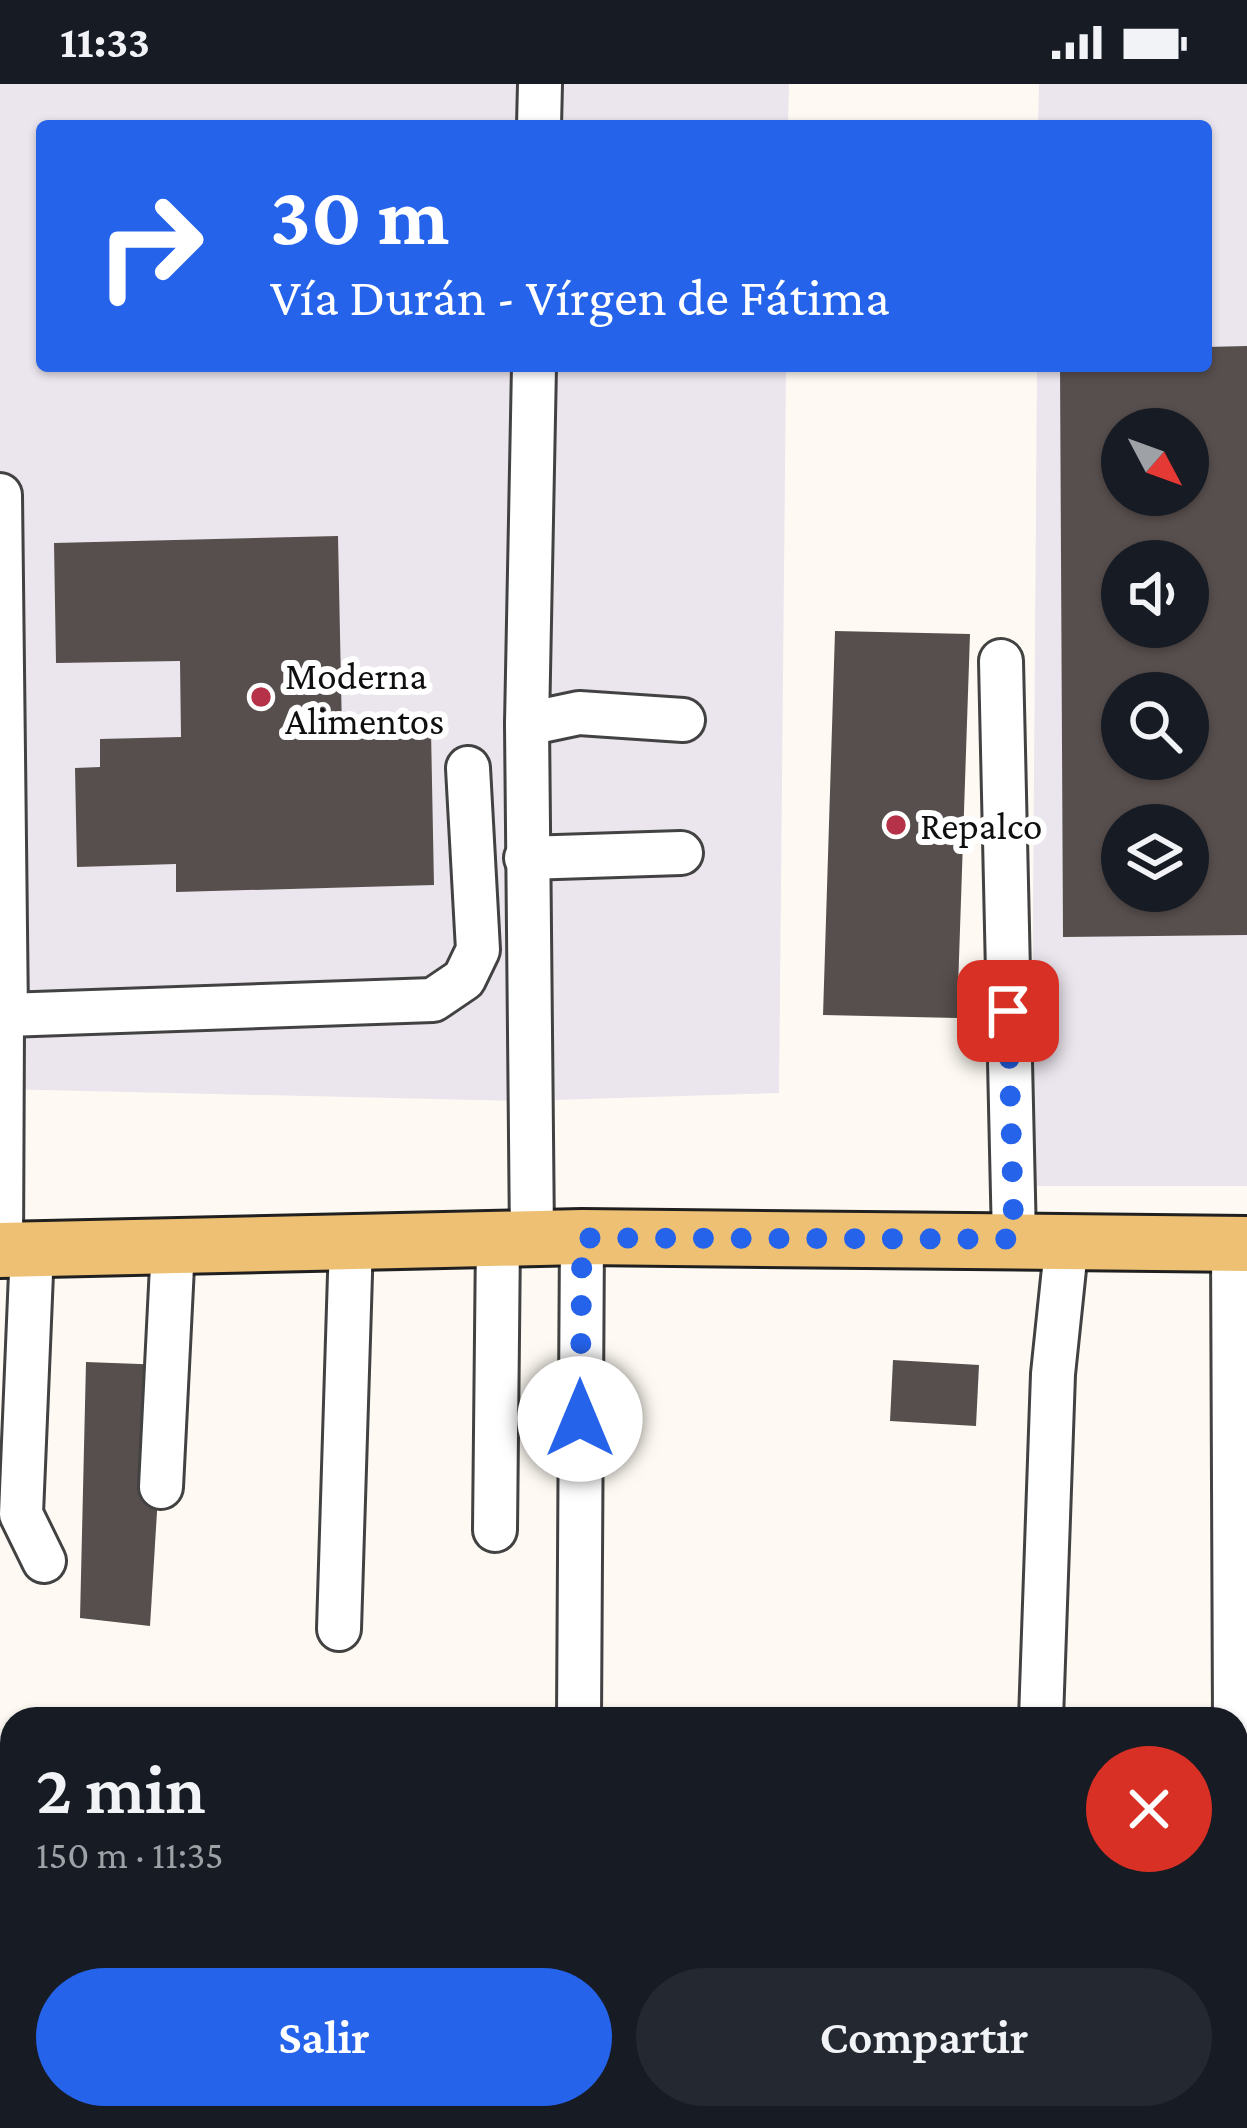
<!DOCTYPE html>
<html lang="es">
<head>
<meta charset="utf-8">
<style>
	body { margin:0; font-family:"Crimson Pro",serif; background:#242831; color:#f1f3f6; height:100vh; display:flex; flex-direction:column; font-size:45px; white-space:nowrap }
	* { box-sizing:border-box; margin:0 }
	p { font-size:39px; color:#9ea1a6 }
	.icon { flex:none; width:66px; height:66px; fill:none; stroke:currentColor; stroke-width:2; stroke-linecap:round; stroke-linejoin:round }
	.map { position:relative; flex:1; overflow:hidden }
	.side { position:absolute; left:0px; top:1623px; width:1248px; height:423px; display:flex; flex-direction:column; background:#171b24; border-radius:36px 36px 0 0; box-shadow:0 3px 9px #0004 }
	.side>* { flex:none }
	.top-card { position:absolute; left:36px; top:36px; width:1176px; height:252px; border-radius:12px; box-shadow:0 3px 9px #0004; background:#2563eb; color:#fff; overflow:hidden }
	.needle { width:78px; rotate:131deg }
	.tools { position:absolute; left:1101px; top:324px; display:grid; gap:24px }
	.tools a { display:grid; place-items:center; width:108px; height:108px; border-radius:50%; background:#171b24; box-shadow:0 3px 9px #0004; font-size:60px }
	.pin { position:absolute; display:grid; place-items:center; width:102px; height:102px; color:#fff; margin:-51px; border-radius:24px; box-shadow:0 6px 18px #0006 }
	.me { position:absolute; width:132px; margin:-66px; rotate:0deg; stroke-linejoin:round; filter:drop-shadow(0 0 9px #0008) }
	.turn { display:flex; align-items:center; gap:42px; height:252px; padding:0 36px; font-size:54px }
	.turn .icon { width:156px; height:156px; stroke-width:2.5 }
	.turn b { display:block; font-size:84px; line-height:102px }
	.round { display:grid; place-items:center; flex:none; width:126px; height:126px; border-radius:63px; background:#242831 }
	.head { display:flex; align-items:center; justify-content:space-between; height:204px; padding:0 36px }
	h1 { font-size:72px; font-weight:600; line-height:90px }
	.action { display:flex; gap:24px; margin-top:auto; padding:24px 36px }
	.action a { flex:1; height:138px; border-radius:72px; background:#2563eb; color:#fff; font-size:48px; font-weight:600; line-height:138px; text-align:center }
	.action a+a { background:#242831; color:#f1f3f6 }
	.status { display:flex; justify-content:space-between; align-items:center; height:84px; padding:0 60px; background:#171b24; direction:ltr }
	.status svg { height:33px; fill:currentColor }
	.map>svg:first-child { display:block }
	.industrial { fill:#ebe5ed; fill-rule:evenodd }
	.building { fill:#574f4d; fill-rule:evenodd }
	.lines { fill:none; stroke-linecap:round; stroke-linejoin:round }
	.minor-casing { stroke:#424242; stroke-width:48 }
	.major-casing { stroke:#202020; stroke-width:60 }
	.minor { stroke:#fff; stroke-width:42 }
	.major { stroke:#eec073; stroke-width:54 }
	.route { stroke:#2563eb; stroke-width:21; stroke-dasharray:0 37.8 }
	.poi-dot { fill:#b53248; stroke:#fff; stroke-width:4.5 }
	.labels { text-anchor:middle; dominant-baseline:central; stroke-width:12; stroke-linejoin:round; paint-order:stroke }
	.poi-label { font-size:39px; fill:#0f0f0f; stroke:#fff; text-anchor:start }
</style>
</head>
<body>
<div class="status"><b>11:33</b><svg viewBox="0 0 49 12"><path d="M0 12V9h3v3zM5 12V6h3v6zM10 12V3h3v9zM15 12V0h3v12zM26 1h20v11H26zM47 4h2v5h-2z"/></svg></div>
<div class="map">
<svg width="1247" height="2044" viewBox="0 0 1247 2044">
	<rect width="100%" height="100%" fill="#fefaf3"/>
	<g class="industrial">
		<path d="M0,0h789l-1,42h-746v240h744l-7,727 -258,8 -521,-12z"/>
		<path d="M1039,0h208v1102h-216l6,-820h169v-240h-168zM1122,345h66v66h-66zM1122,477h66v66h-66zM1122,609h66v66h-66zM1122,741h66v66h-66z"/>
	</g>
	<g class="building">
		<path d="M1247,262v589l-184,2 -3,-571h146v-19zM1122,345h66v66h-66zM1122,477h66v66h-66zM1122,609h66v66h-66zM1122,741h66v66h-66z"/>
		<path d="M338,452l4,197 89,-2 3,154 -258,7v-28l-99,3 -2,-99 25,-1v-28l81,-2 -1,-76 -124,2 -2,-120z"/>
		<path d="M835,547l135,3 -13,384 -134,-3z"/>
		<path d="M893,1276l86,5 -3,61 -86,-5z"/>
		<path d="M86,1278l80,3 -16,261 -70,-8z"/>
	</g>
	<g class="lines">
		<g class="minor-casing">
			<g id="minor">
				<path d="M539,42l1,-42"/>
				<path d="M0,411l6,520 -4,9 -1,226"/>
				<path d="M1001,577l13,578"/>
				<path d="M527,640l52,-11 104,7"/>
				<path d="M526,774l155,-5"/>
				<path d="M6,931l427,-15 31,-21 14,-29 -10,-182"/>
				<path d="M532,1154l-5,-514 7,-358"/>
				<path d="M1233,1160l2,475"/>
				<path d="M32,1165l-11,265 23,47"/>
				<path d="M161,1403l12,-241"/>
				<path d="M495,1446l3,-291"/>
				<path d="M339,1545l12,-387"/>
				<path d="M579,1635l3,-482"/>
				<path d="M1041,1635l12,-345 14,-134"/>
				<path d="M1236,1691h11"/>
				<path d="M1236,1868l11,1"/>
				<path d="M819,2034v10"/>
				<path d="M1020,2044v-10"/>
				<path d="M1229,2044v-10"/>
			</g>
		</g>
		<g class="major-casing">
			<path id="major" d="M0,1166l582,-13 665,7"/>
		</g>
		<use href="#minor" class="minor"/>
		<use href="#major" class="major"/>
	</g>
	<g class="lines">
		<path class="route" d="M580,1335l2,-181 432,1 -6,-228"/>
	</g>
	<g class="poi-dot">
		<circle cx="261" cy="613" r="12"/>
		<circle cx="896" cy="741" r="12"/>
	</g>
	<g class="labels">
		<g class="poi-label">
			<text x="285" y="591">Moderna<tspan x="285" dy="45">Alimentos</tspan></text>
			<text x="920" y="741">Repalco</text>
		</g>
	</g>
</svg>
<div class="tools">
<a><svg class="needle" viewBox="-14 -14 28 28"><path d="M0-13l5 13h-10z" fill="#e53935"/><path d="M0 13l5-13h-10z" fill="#9ea1a6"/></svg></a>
<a><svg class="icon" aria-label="sound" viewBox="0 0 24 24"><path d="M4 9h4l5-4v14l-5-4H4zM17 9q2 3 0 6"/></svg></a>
<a><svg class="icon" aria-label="search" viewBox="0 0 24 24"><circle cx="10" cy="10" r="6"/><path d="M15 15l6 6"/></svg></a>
<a><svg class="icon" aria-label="layers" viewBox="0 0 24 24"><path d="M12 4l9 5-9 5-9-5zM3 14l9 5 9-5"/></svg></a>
</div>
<div class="pin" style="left:1008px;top:927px;background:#d93025"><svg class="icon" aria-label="arrive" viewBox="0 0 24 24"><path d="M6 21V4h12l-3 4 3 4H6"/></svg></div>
<svg class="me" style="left:580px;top:1335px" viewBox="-20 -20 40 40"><circle r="19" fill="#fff"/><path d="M0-13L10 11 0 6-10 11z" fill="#2563eb"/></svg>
<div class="top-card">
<div class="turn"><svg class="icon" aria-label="right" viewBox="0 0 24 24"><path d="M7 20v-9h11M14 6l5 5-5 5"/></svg><div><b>30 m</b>Vía Durán - Vírgen de Fátima</div></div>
</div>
<section class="side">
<div class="head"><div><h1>2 min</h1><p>150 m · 11:35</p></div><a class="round" style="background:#d93025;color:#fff"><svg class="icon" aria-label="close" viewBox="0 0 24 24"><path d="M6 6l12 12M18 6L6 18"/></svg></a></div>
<div class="action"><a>Salir</a><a>Compartir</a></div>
</section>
</div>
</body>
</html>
